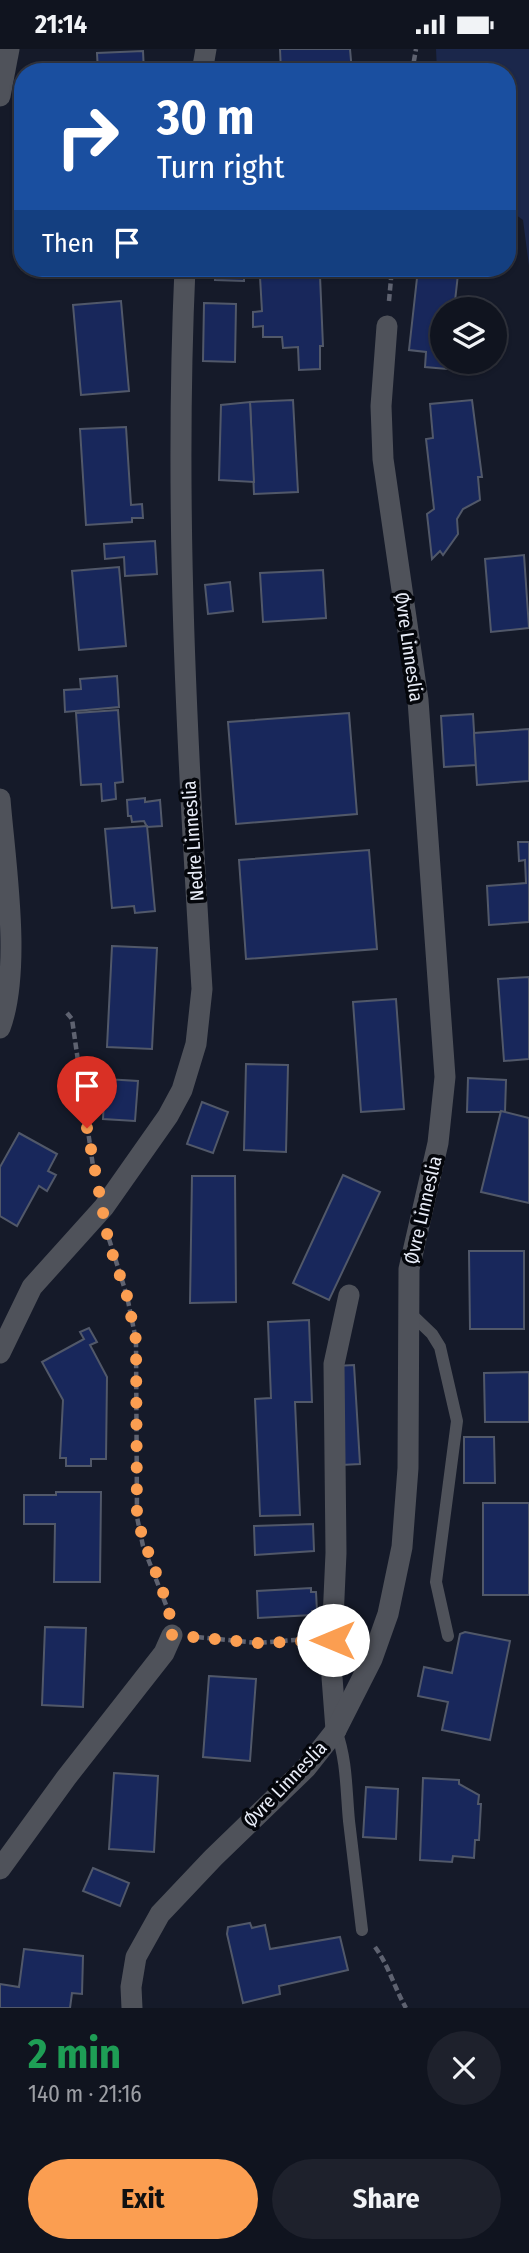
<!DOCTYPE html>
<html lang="en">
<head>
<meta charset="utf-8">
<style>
	body { margin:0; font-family:"Fira Sans Condensed",sans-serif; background:#1e212c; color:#f1f3f6; height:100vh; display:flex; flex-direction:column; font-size:26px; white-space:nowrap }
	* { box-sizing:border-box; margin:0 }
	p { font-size:23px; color:#9c9ea4 }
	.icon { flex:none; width:38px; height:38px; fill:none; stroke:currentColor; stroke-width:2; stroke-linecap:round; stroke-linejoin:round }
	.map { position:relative; height:1959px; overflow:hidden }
	.side { display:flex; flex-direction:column; background:#10141f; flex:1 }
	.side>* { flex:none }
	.hud { position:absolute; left:14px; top:14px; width:502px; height:214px; border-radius:28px; box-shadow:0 2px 5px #0004,0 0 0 2px #30333d; background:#1a4fa0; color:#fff; overflow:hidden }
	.buttons { position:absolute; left:430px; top:248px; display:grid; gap:14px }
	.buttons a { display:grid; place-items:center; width:77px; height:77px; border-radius:50%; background:#10141f; box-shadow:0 2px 5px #0004,0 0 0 2px #30333d; font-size:35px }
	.pin { position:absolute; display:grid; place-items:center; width:60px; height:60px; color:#fff; margin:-72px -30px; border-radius:50% 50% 50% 0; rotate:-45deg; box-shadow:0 0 7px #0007 }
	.pin .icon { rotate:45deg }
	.me { position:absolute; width:77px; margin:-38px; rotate:270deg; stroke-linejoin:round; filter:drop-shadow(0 0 5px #0008) }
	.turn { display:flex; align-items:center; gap:24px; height:147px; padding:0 28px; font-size:32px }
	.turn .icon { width:91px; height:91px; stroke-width:2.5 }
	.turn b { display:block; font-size:49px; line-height:60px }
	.then { display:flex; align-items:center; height:66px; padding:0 28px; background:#0003; gap:14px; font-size:26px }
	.round { display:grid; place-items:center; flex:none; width:74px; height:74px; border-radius:37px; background:#1e212c }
	.headline { display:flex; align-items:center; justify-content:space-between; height:119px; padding:0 28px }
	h1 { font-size:42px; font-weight:700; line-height:52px; color:#1e9e55 }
	.cta { display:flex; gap:14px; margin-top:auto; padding:14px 28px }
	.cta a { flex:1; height:80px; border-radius:42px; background:#fb9e51; color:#111; font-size:28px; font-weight:700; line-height:80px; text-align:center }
	.cta a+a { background:#1e212c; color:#f1f3f6 }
	.status { display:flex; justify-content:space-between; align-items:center; height:49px; padding:0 35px; background:#10141f; direction:ltr }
	.status svg { height:19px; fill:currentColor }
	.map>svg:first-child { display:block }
	.green { fill:#1b274b }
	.building { fill:#18275b; stroke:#515869; stroke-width:2 }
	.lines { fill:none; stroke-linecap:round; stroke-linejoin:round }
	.path { stroke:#5e6270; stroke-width:4.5; stroke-dasharray:7 3.5; stroke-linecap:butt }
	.service { stroke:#4f525a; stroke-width:12 }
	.minor { stroke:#4f525a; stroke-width:21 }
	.route { stroke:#fb9e51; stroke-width:12; stroke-dasharray:0 21.6 }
	.labels { text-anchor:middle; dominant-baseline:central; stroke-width:7; stroke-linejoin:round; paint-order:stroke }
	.street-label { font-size:19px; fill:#e8ecf7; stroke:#04060b }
</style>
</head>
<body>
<div class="status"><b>21:14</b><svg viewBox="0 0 49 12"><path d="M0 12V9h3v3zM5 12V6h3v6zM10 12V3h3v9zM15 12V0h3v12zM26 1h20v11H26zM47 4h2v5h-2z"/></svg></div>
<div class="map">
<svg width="529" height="1959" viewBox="0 0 529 1959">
	<rect width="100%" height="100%" fill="#151a29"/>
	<path class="green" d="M436,0h93v217l-6,-46 -15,-11v-137h-71z"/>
	<g class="building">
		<path d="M280,0h70l2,23h-71z"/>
		<path d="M143,2l1,21h-46l-1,-19z"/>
		<path d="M215,219h29v13l-29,-1z"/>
		<path d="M418,220l40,5 -4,36h-11v52h5l-1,7 -22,-2 1,-15 -17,-2z"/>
		<path d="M279,227h41l3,70h-3v23l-21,1 -1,-23 -15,1 -1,-11h-19v-11l-10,1v-15l9,-1 -2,-34z"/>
		<path d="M121,252l8,90 -48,4 -8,-90z"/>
		<path d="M204,254l32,1 -1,58 -32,-1z"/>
		<path d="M293,351l5,92 -44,2 -4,-92z"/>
		<path d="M472,351l10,77h-4l2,23 -17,9 -6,10 1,15 -15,21 -3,-4 -8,8 -5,-45 7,-5 -8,-70 7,-1 -3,-34z"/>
		<path d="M250,353l4,80 -35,-2 2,-75z"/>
		<path d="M126,378l5,78 11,-1 1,14h-11v4l-46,3 -6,-96z"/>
		<path d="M155,492l2,33 -32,2 -1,-19 -19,2 -1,-15z"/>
		<path d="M524,506l5,73 -38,4 -6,-73z"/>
		<path d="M119,518l7,79 -47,4 -7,-79z"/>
		<path d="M323,521l3,48 -63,4 -3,-49z"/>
		<path d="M230,533l3,29 -25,3 -3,-29z"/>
		<path d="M117,627l2,31 -54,5 -1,-22 17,-1 -1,-10z"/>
		<path d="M118,661l5,72 -8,1 1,16 -14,2 -1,-17 -20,1 -5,-72z"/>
		<path d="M349,664l8,101 -121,10 -8,-102z"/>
		<path d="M473,665l3,51 -32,2 -3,-51z"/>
		<path d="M529,680v52l-52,4 -3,-52z"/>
		<path d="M145,749v4l15,-2 2,26 -15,1 -3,-6 -12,1 -1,-6h-3l-1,-16z"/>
		<path d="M147,777l8,85 -20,2 -1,-7 -22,2 -7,-79z"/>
		<path d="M518,793h11v80l-40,3 -2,-39 39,-3 -1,-23 -6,1z"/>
		<path d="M369,801l8,99 -131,10 -7,-99z"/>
		<path d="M112,897l45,2 -5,101 -45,-2z"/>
		<path d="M529,928v82l-25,2 -6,-82z"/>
		<path d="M396,950l8,110 -43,3 -8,-110z"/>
		<path d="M246,1015l42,1 -2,87 -42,-2z"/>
		<path d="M468,1029l38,2 -1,32h-38z"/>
		<path d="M105,1030l33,2 -3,40 -32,-2z"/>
		<path d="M202,1053l26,10 -15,41 -26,-9z"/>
		<path d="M501,1062l28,7v85l-48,-11z"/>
		<path d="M19,1084l38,21 -9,17 8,4 -9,16 -8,-5 -22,40 -17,-10v-49z"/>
		<path d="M343,1126l37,17 -51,108 -36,-17z"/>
		<path d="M192,1127h43l1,126 -46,1z"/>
		<path d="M469,1202h55v78h-54z"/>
		<path d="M309,1271l3,82h-17l5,113 -40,1 -5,-117 16,-1 -3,-76z"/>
		<path d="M89,1279l8,14 -7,3 17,32 -1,82h-15v7h-25v-8h-6l3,-58 -21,-38 42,-23 -4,-7z"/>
		<path d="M354,1316l6,99 -19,1 -5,-99z"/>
		<path d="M529,1323v50h-44l-1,-49z"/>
		<path d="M464,1388h30l1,46h-31z"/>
		<path d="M56,1443h45l-1,90h-46l1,-58h-31v-29h32z"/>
		<rect x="483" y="1454" width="46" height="92"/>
		<path d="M313,1475l1,27 -59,4 -1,-29z"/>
		<path d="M311,1539v4h5l1,19h-5v4l-54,3 -1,-27z"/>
		<path d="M45,1578l41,1 -3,79 -41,-2z"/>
		<path d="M465,1583l45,9 -20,99 -48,-10 6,-28 -30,-6 6,-29 28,6 8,-39z"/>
		<path d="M209,1627l47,3 -6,82 -47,-4z"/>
		<path d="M114,1724l44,3 -4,76 -45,-3z"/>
		<path d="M423,1729l36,2v4l20,11 -1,9h3l-2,36h-4l-1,18 -21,-2 -1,6 -32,-2z"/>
		<path d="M366,1738l32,2 -2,50 -33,-2z"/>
		<path d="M93,1819l36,15 -9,23 -37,-15z"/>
		<path d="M250,1874l2,5 13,-3 5,24 70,-12 8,33 -69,16 1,8 -37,9 -16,-69 1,-7z"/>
		<path d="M24,1900l59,7 -1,38 -10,-1 -2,15h-70v-24l19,3z"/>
	</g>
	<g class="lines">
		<g class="path">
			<path d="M412,23l4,-23"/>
			<path d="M389,252l3,-33"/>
			<path d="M67,964l5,6 22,154"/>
			<path d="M109,1190l18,57 9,44 1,177 6,29 25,64"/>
			<path d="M197,1588l61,6 49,-4"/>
			<path d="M375,1898c14,19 19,40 31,61"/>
		</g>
		<g class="service">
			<path d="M408,1262l24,23 8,13 17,74 -21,161 12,54"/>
			<path d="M336,1681c11,31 10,59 13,91 4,36 9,73 13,109"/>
		</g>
		<g class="minor">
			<path d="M202,23l4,-23"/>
			<path d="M0,47l9,-47"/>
			<path d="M0,750c5,64 22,169 0,229"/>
			<path d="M0,1304l32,-66 72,-80 64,-91 14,-26 14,-46 6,-55c-15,-241 -28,-480 -17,-721"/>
			<path d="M336,1681l-5,-66 5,-111 -2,-189 15,-69"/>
			<path d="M0,1820l66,-91 98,-125 8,-18"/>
			<path d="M132,1959l-1,-21 5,-30 24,-43 53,-56 93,-90 30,-38 36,-71 16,-45 14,-67 6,-79 1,-199 29,-126 7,-66 -27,-377 -35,-241 -2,-53 6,-80"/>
		</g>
	</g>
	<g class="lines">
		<path class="route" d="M87,1079l22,116 18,52 9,44 1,177c7,32 37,91 35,118l86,8 75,-3"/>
	</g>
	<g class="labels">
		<g class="street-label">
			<text transform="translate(409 598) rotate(82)">Øvre Linneslia</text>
			<text transform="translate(193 792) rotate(-94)">Nedre Linneslia</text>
			<text transform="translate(423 1161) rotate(-77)">Øvre Linneslia</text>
			<text transform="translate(285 1735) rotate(-46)">Øvre Linneslia</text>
		</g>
	</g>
</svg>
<div class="buttons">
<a><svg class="icon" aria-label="layers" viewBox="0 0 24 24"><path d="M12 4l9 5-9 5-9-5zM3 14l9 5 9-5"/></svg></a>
</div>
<div class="pin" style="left:87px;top:1079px;background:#d93025"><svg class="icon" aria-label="arrive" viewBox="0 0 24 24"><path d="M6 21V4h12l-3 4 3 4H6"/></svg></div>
<svg class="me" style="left:333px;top:1591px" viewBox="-20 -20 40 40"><circle r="19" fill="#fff"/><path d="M0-13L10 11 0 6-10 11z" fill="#fb9e51"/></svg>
<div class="hud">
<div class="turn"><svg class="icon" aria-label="right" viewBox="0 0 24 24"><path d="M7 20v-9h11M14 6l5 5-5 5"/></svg><div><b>30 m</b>Turn right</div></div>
<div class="then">Then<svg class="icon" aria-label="arrive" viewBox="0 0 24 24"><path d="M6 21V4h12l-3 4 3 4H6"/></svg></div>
</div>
</div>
<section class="side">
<div class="headline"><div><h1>2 min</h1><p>140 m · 21:16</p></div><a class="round"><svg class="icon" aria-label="close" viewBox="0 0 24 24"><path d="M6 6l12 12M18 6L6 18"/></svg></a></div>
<div class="cta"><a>Exit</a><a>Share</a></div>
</section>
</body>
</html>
